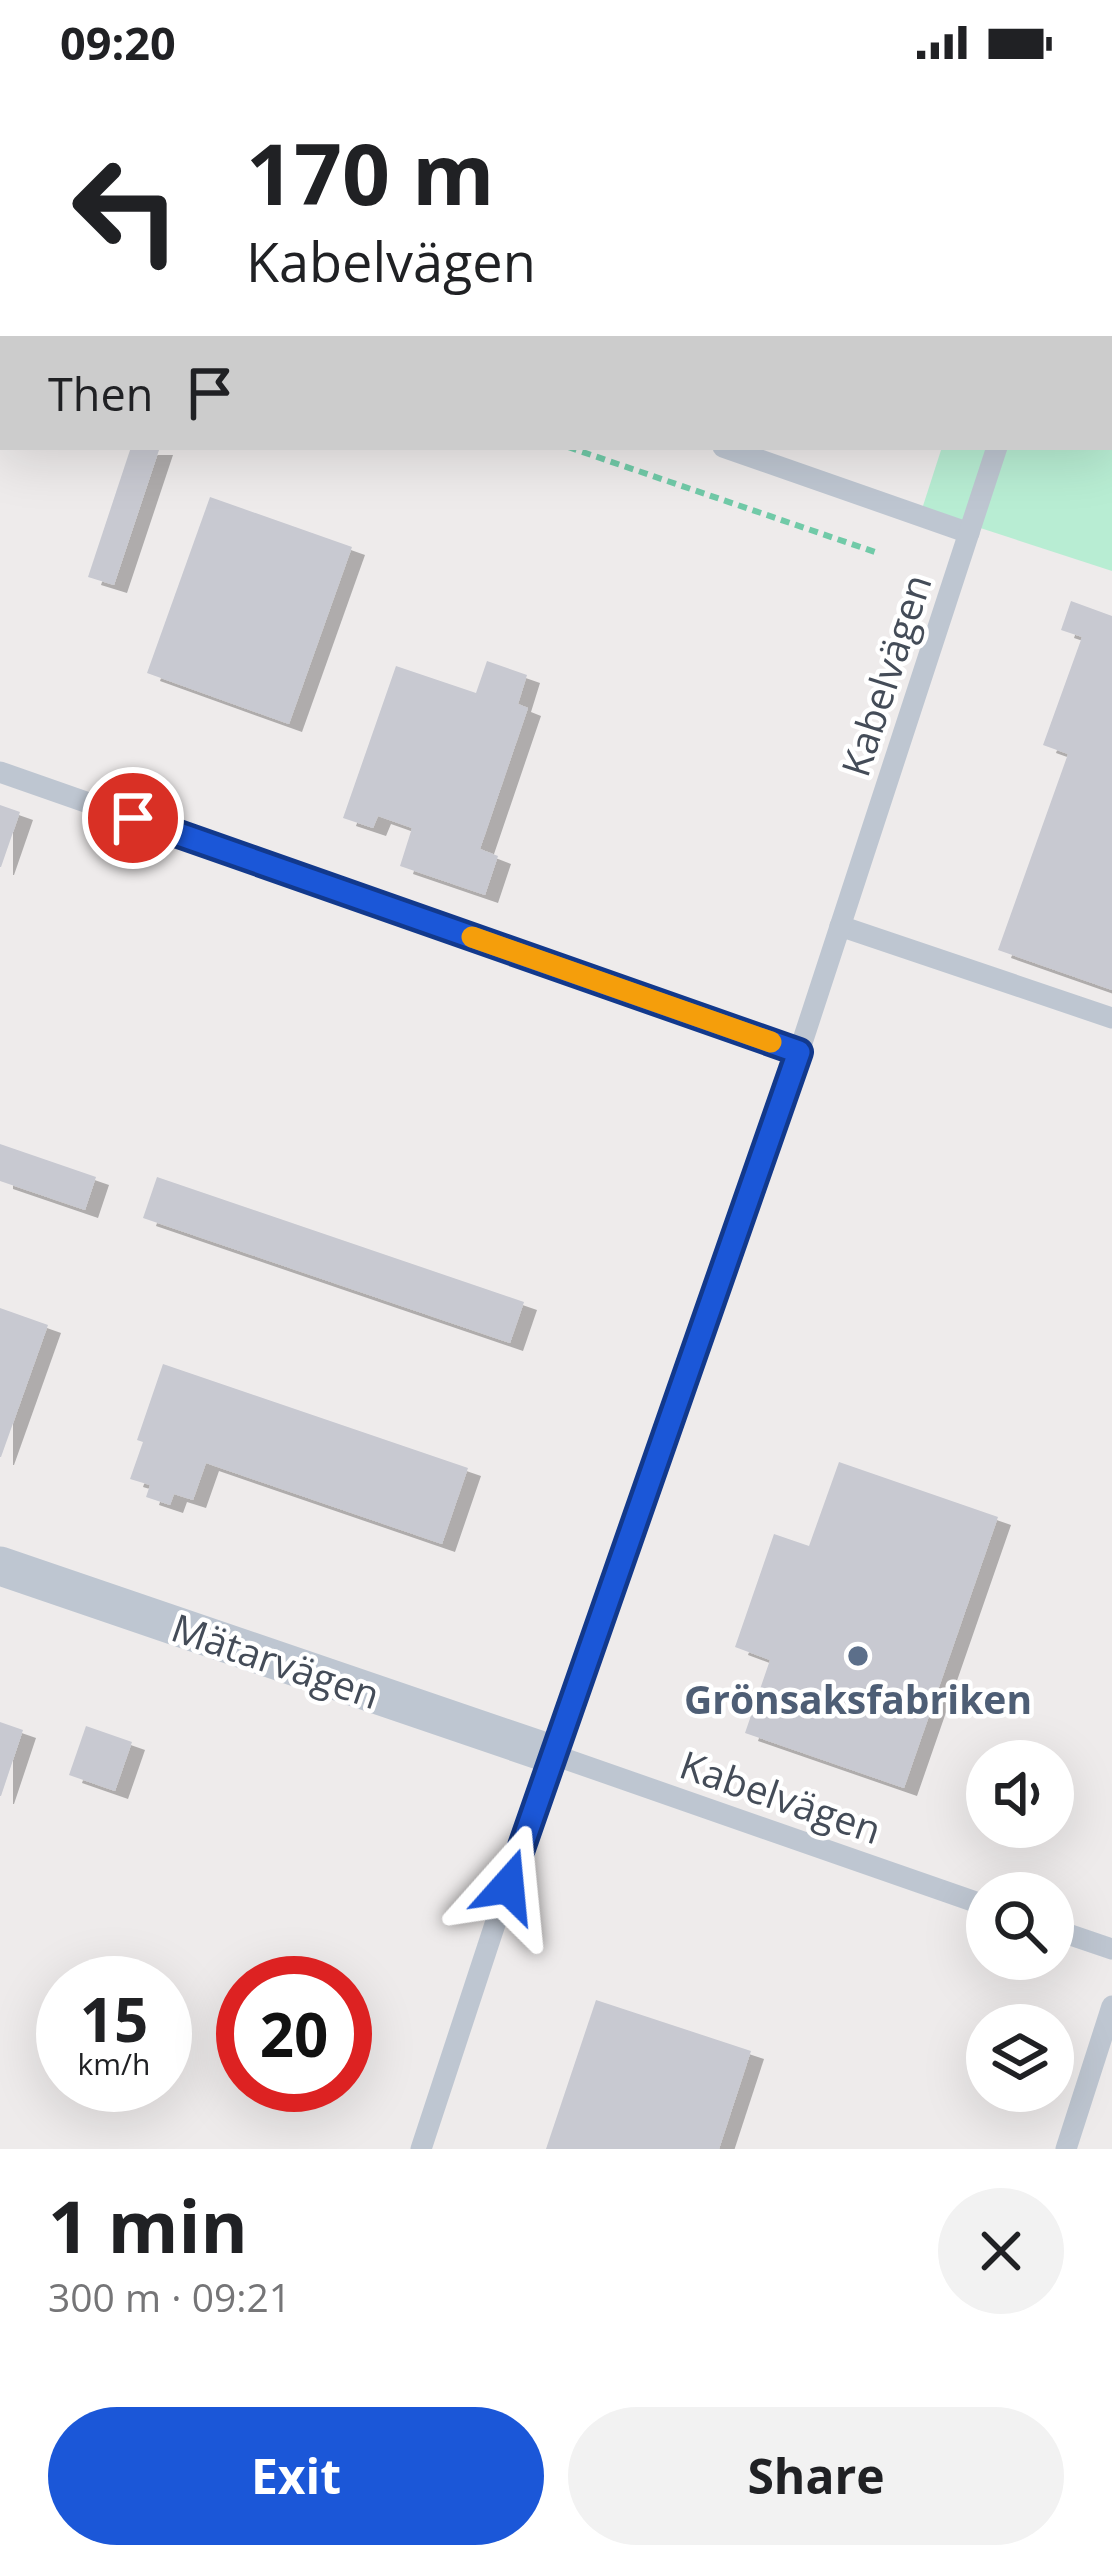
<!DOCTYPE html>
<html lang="en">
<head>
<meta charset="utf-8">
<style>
	body { margin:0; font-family:"Open Sans",sans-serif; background:#f2f2f2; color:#202124; height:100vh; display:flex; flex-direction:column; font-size:45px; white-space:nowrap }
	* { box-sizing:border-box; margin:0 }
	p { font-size:39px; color:#757577 }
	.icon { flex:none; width:66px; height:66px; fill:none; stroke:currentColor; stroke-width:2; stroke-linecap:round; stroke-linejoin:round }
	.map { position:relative; height:2065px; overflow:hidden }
	.side { display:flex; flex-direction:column; background:#fff; flex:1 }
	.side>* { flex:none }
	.guide { position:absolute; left:0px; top:0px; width:1113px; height:366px; box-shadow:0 12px 48px #0002; background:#fff; color:#202124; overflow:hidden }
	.tools { position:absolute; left:966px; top:1656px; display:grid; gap:24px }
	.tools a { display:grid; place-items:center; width:108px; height:108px; border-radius:50%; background:#fff; box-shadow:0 12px 48px #0002; font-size:60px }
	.speed { position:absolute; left:36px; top:1872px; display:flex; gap:24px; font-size:60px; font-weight:700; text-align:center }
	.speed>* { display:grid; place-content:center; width:156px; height:156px; border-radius:50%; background:#fff; box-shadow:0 12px 48px #0002; line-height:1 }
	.speed small { font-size:30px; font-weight:400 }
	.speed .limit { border:18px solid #d22; background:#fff; color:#111 }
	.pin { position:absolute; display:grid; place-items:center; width:102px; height:102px; color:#fff; margin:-51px; border:6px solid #fff; border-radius:50%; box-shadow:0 3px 12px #0007 }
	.me { position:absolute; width:132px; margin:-66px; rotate:18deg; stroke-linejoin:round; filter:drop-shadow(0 0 9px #0008) }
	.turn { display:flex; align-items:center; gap:42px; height:252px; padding:0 48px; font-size:54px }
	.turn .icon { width:156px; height:156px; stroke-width:2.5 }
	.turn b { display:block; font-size:84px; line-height:102px }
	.then { display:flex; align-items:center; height:114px; padding:0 48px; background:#0003; gap:24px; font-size:45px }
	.round { display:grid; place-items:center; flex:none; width:126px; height:126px; border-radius:63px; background:#f2f2f2 }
	.overview { display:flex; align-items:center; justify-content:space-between; height:204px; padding:0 48px }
	h1 { font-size:72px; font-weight:700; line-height:90px }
	.action { display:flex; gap:24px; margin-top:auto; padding:24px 48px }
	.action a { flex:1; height:138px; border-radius:72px; background:#1b57d8; color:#fff; font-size:48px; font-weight:700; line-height:138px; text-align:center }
	.action a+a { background:#f2f2f2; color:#202124 }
	.status { display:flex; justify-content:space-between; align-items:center; height:84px; padding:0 60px; background:#fff; direction:ltr }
	.status svg { height:33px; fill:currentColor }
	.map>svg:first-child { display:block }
	.green { fill:#b8edd3 }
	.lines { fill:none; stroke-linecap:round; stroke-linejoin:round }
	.river { stroke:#85c9ea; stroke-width:63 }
	.building { fill:#c8c9d1; filter:url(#shadow) }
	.path { stroke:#71caa8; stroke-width:6; stroke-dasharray:9 6; stroke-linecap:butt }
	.service { stroke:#bec6d1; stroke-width:21 }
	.minor { stroke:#bec6d1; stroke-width:39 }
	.route-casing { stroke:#12398c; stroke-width:30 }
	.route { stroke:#1b57d8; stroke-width:21 }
	.slow { stroke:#f59e0b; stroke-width:21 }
	.service-dot { fill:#5c6f8a; stroke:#fff; stroke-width:4.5 }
	.labels { text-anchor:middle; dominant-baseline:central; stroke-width:9; stroke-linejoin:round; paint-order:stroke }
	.street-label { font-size:39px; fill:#444c58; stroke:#fff }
	.service-label { font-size:39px; font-weight:bold; fill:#4e5e75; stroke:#fff }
</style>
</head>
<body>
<div class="status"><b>09:20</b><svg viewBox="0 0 49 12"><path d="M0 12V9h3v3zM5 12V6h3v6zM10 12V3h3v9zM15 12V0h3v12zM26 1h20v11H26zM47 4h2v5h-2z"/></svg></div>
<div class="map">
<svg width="1112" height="2065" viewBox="0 0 1112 2065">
	<defs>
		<filter id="shadow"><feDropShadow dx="13" dy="8" stdDeviation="0" flood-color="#0004"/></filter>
	</defs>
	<rect width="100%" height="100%" fill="#eeebeb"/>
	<g class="green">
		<path d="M569,0h370l2,3h-368z"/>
		<path d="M1110,111h2v376l-190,-62 20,-62h168z"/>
	</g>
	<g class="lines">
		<g class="river">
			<path d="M939,0l2,3"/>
			<path d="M1110,110l2,1"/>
		</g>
	</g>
	<g class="building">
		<path d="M131,363h29l-46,138 -26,-8z"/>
		<path d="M210,413l142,50 -63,177 -142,-51z"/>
		<path d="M1071,517l41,15v374l-114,-40 70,-196 -25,-9 39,-108 -21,-7z"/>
		<path d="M487,577l40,14 -9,29 10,4 -48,141 18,7 -13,39 -85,-29 12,-38 -34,-12 -5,12 -30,-10 53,-152 80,27z"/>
		<path d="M0,721l20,7 -19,55h-1z"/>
		<path d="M0,1060l96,33 -11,33 -85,-29z"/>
		<path d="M157,1093l367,125 -14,41 -367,-125z"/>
		<path d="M0,1224l48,17 -47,132h-1z"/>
		<path d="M163,1280l305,104 -26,76 -236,-81 -13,37 -19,-6 -4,11 -24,-8 4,-12 -20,-6 13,-37 -6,-2z"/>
		<path d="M839,1378l159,55 -94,271 -159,-55 25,-73 -35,-13 39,-113 35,12z"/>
		<path d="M0,1638l23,8 -22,66h-1z"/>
		<path d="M86,1642l46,16 -17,49 -46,-16z"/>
		<path d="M596,1916l155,51 -32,98h-173z"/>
	</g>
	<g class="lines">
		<path class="path" d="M568,363l307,105"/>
		<g class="service">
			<path d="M0,1l6,2"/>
			<path d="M1110,254h2"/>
			<path d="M723,363l246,86"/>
			<path d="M0,688l799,280"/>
			<path d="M840,842l272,92"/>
			<path d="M551,1670l436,152"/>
			<path d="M1053,1845l59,20"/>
			<path d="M421,2065l130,-395 248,-702 198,-605"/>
			<path d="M1066,2065l46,-143"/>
		</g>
		<path class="minor" d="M0,1482l551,188"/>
	</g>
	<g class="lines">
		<g class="route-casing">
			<path id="route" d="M133,734l666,234 -291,834"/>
		</g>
		<use href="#route" class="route"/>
		<path class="slow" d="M472,853l299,105"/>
	</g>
	<circle class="service-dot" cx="858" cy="1572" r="12"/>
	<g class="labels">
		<g class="street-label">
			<text transform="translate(885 591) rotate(-72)">Kabelvägen</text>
			<text transform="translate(276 1576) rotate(19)">Mätarvägen</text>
			<text transform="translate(781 1712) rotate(19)">Kabelvägen</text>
		</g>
		<g class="service-label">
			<text x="858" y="1614">Grönsaksfabriken</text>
		</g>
	</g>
</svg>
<div class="tools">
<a><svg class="icon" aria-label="sound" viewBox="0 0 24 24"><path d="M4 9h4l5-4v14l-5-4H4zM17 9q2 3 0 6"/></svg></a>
<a><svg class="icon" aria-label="search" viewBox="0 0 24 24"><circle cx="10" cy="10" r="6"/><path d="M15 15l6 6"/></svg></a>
<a><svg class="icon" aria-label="layers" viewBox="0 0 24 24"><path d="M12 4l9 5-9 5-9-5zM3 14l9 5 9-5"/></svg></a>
</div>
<div class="speed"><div>15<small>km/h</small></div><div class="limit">20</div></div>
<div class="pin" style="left:133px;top:734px;background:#d93025"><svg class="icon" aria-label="arrive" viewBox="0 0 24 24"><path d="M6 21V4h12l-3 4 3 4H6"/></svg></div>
<svg class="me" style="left:508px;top:1802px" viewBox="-20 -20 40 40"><path d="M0-17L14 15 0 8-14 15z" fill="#1b57d8" stroke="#fff" stroke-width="4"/></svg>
<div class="guide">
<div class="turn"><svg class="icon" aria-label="left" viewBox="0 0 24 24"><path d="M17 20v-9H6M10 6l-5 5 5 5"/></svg><div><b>170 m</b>Kabelvägen</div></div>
<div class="then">Then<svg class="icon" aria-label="arrive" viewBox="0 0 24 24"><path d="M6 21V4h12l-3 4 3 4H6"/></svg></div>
</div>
</div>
<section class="side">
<div class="overview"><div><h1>1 min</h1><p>300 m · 09:21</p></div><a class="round"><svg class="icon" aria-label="close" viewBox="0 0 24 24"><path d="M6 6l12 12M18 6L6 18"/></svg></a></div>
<div class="action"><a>Exit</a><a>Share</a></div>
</section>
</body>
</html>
